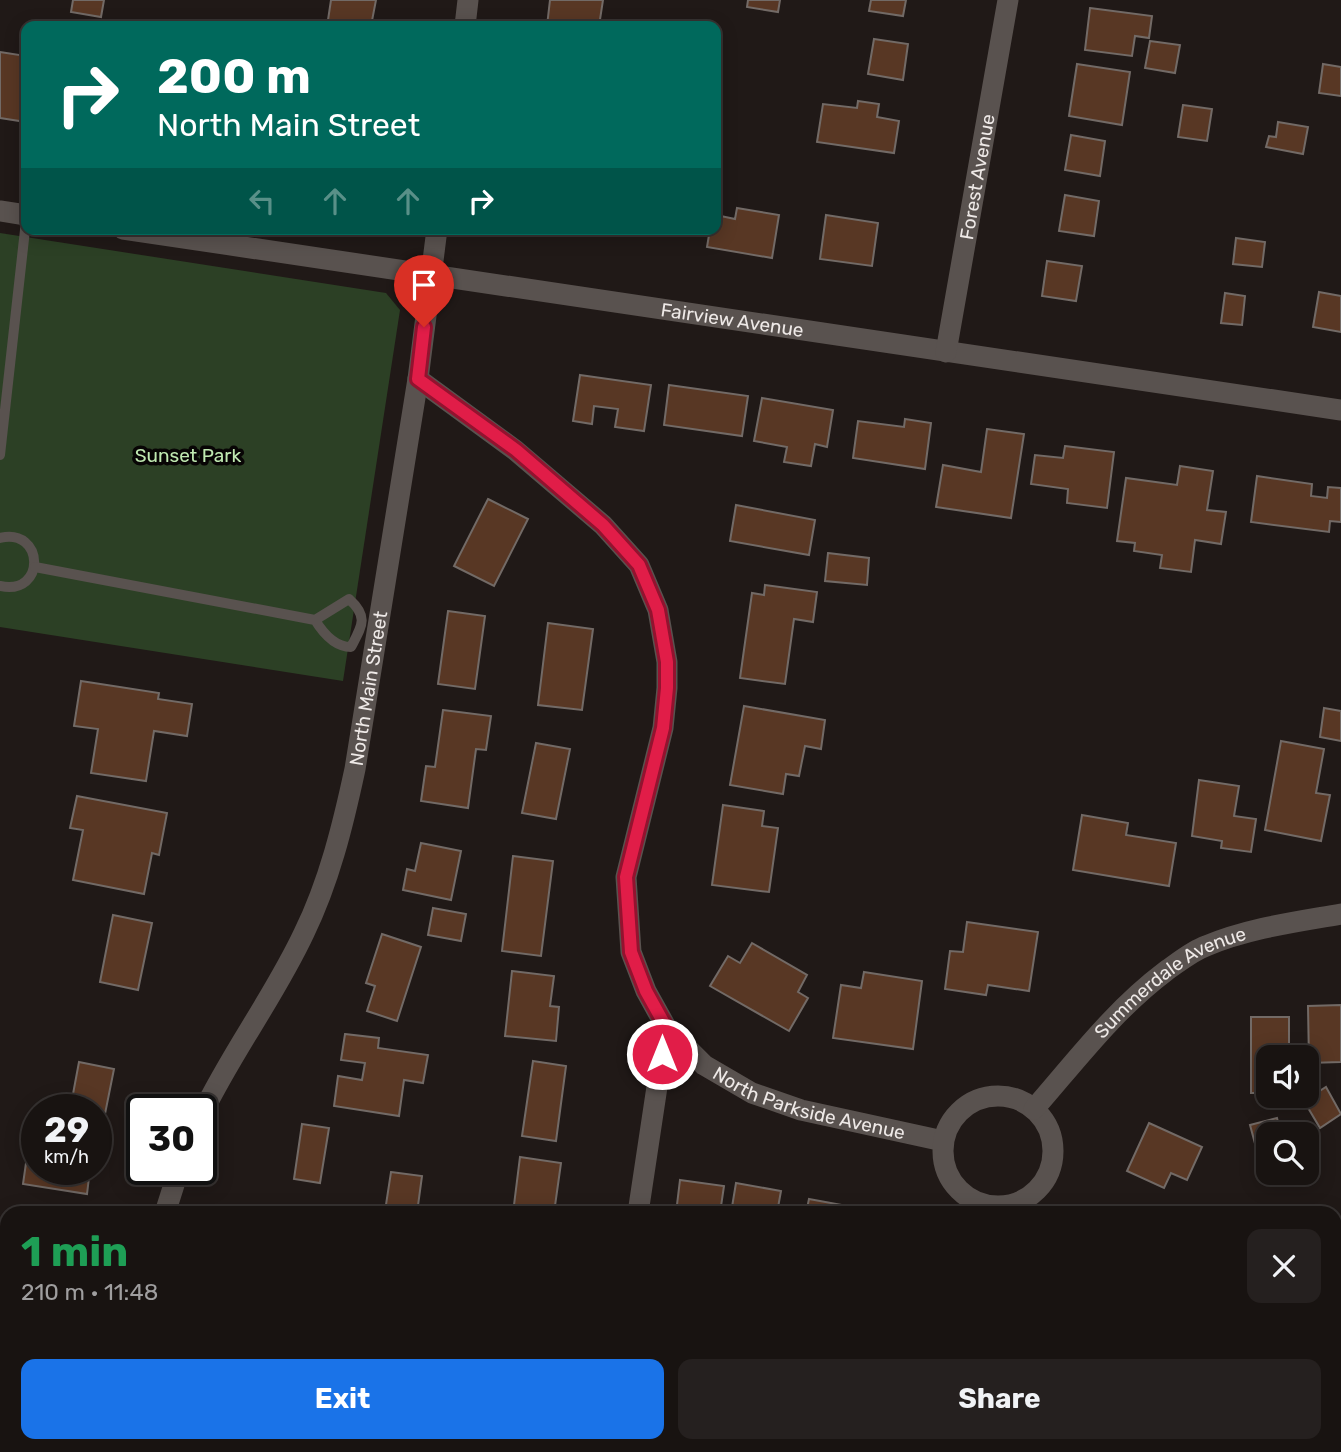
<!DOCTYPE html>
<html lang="en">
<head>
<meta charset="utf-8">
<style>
	body { margin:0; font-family:Rubik,sans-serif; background:#25201f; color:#f1f3f6; height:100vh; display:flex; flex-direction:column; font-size:26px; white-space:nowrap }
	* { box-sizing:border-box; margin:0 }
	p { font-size:23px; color:#9f9e9f }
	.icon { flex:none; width:38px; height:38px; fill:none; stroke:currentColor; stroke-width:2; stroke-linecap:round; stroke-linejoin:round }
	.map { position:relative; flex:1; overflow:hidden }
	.side { position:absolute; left:0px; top:1206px; width:1342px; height:247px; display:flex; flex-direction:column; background:#181311; border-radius:21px 21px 0 0; box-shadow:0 4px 18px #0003,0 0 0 2px #363231 }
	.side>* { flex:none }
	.top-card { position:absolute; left:21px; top:21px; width:700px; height:214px; border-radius:14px; box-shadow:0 4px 18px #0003,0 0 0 2px #363231; background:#00695c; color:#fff; overflow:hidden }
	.controls { position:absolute; left:1256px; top:1045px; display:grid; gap:14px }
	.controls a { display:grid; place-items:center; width:63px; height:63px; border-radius:14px; background:#181311; box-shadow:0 4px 18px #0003,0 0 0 2px #363231; font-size:35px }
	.speed { position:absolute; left:21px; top:1094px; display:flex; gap:14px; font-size:35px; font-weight:700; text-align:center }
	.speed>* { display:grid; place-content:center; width:91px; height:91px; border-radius:50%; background:#181311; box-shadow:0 4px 18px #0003,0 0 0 2px #363231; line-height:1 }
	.speed small { font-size:18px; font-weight:400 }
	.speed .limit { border:4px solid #111; border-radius:10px; background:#fff; color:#111 }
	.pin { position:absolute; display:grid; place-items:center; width:60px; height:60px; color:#fff; margin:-72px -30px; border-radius:50% 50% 50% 0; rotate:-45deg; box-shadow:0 0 7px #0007 }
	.pin .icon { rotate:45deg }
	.me { position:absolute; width:77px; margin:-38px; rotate:0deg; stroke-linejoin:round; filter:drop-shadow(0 0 5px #0008) }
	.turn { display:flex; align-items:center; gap:24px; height:147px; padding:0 21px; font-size:32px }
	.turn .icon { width:91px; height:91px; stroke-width:2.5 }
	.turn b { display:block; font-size:49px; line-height:60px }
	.lanes { display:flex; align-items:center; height:66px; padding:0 21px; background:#0003; justify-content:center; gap:35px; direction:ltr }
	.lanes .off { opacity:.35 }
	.round { display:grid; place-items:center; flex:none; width:74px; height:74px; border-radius:14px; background:#25201f }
	.summary { display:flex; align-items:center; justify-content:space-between; height:119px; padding:0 21px }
	h1 { font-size:42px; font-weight:700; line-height:52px; color:#1e9e55 }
	.primary-button { display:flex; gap:14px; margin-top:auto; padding:14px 21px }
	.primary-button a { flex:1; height:80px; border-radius:14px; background:#1a73e8; color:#fff; font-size:28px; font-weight:700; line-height:80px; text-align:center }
	.primary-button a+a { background:#25201f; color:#f1f3f6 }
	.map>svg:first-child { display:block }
	.green { fill:#2c4025 }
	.building { fill:#583724; stroke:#726a66; stroke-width:2 }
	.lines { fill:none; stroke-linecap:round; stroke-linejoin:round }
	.lane { stroke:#59524f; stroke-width:10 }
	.street { stroke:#59524f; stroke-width:21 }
	.secondary { stroke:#59524f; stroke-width:21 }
	.route-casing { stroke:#92132f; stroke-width:18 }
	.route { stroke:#e11d48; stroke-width:12 }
	.labels { text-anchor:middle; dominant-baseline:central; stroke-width:7; stroke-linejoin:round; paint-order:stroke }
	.street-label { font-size:19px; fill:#eee9e7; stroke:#080505 }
	.park-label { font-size:19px; fill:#c0e9b1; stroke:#080505 }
</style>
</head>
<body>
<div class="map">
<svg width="1341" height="1452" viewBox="0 0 1341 1452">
	<rect width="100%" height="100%" fill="#201917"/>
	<path class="green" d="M0,233l386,60 14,17 -57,371 -343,-54z"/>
	<g class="building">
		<path d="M73,0h31l-3,17 -30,-5z"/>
		<path d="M331,0h45l-5,26 -43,-6z"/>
		<path d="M550,0h53l-4,26h-52z"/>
		<path d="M748,0h32l-2,12 -31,-5z"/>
		<path d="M871,0h35l-3,16 -34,-5z"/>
		<path d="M1090,8l62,8 -3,22 -14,-2 -3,20 -47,-6z"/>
		<path d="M874,39l34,5 -5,36 -35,-6z"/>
		<path d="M1150,41l30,4 -5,28 -30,-5z"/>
		<path d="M0,52l26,4v66l-26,-4z"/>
		<path d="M1077,64l53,8 -8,53 -53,-9z"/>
		<path d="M1323,64l18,3v29l-22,-3z"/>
		<path d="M858,101l21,3 -2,13 22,4 -5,32 -77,-11 6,-38 34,4z"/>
		<path d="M1183,105l29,4 -5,32 -29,-4z"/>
		<path d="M1278,122l30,5 -5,27 -37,-7 3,-11 7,1z"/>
		<path d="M1071,135l34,6 -5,35 -35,-6z"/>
		<path d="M1065,195l34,6 -5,35 -35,-5z"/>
		<path d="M737,208l42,7 -7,43 -65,-11 3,-18h6v-14l19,4z"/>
		<path d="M826,215l52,8 -6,43 -52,-7z"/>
		<path d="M1236,238l29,4 -3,25 -29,-3z"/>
		<path d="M1047,261l35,5 -6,35 -34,-5z"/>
		<path d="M1319,292l22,4v36l-28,-5z"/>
		<path d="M1225,293l20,3 -3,29 -21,-2z"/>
		<path d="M580,375l71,10 -7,46 -29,-4 3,-18 -24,-3 -2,18 -19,-3z"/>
		<path d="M669,385l79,11 -6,40 -78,-11z"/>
		<path d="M762,398l71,12 -6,37 -12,-3 -4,22 -27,-4 3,-15 -33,-6z"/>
		<path d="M905,419l26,4 -6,46 -72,-11 5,-37 46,6z"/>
		<path d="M987,429l37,5 -13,84 -75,-11 7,-42 38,7z"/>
		<path d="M1065,446l49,6 -7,56 -40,-5 1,-14 -37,-5 4,-29 28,3z"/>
		<path d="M1180,466l33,5 -6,39 19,2 -5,32 -26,-4 -4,32 -31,-4 2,-13 -28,-4 1,-8 -18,-2 9,-63 51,7z"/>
		<path d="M1257,476l55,8 -1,12 16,2 1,-11 13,1v34l-11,-1 -1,11 -78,-10z"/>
		<path d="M488,499l40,20 -34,67 -40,-20z"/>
		<path d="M736,505l79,15 -6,35 -79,-14z"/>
		<path d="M828,553l41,5 -2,27 -42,-4z"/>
		<path d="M765,585l52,7 -4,30 -19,-3 -9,65 -45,-6 12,-85 12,2z"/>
		<path d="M448,611l37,5 -10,73 -37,-5z"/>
		<path d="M548,623l45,6 -11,81 -44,-5z"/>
		<path d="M81,681l78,12 -1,6 34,5 -5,32 -33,-5 -8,50 -55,-8 7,-44 -24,-3z"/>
		<path d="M744,706l81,14 -4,29 -16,-3 -6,30 -13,-2 -3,20 -53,-9z"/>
		<path d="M1324,708l17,3v30l-21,-4z"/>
		<path d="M443,710l48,6 -5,34 -10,-1 -8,59 -47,-7 5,-35 9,1z"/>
		<path d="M1281,741l43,8 -8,44 14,2 -9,46 -56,-11z"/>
		<path d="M536,743l34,6 -14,70 -34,-6z"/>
		<path d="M1199,780l40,6 -5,30 22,3 -5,33 -30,-4 1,-7 -30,-5z"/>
		<path d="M77,796l90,17 -8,42 -7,-2 -8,41 -71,-14 10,-50 -13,-2z"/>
		<path d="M723,805l41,6 -2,15 16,2 -9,64 -57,-7z"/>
		<path d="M1082,815l46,8 -2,12 50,8 -7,43 -96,-16z"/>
		<path d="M421,843l40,8 -10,49 -48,-10 4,-21 8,2z"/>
		<path d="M513,856l40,5 -12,95 -39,-5z"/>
		<path d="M433,908l33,6 -5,27 -33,-6z"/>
		<path d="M113,915l39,8 -14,67 -38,-8z"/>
		<path d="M967,922l71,10 -9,59 -41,-6 -2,10 -41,-6 5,-38 13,1z"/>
		<path d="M382,934l39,13 -24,74 -30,-10 8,-25 -9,-3z"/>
		<path d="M752,943l55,32 -9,17 10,6 -19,33 -79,-45 18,-30 12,7z"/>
		<path d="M512,971l42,5 -4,30 9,1 -3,34 -51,-5z"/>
		<path d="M864,972l58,9 -9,68 -80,-11 8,-53 20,3z"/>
		<path d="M1341,1005v57l-32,1 -1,-57z"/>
		<path d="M1251,1017h38v40h-20v36h-18z"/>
		<path d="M345,1034l34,4 -1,10 50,7 -5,28 -19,-3 -5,36 -65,-10 4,-30 24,4 3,-17 -24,-3z"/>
		<path d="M533,1061l33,5 -10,75 -34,-5z"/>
		<path d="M79,1062l35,7 -10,50 -8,-1v-8h-26z"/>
		<path d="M1326,1087l15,27 -21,14 -16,-27z"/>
		<path d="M1277,1118l4,16h-12v14l-12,3 -7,-26z"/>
		<path d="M1149,1123l53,24 -15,33 -16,-7 -7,15 -37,-17z"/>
		<path d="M302,1124l27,4 -9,55 -26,-4z"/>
		<path d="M28,1149l9,1v19h53l-3,25 -64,-10z"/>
		<path d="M520,1157l41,6 -7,50h-41z"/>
		<path d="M391,1172l31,4 -5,37 -32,-2z"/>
		<path d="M680,1180l44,6 -4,27h-44z"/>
		<path d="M736,1183l45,8 -4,22h-46z"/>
		<path d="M809,1199l44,8 -1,6h-46z"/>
		<path d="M0,1316l7,1v48l-7,-1z"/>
		<path d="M0,1378l7,1v67h43l-1,6h-18l-31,-5 3,-32h-3z"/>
		<path d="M480,1446h39l-1,6h-39z"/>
		<path d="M681,1446h52v2l-15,-2 -1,6h-37z"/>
		<path d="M779,1446h29l-2,6 -28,-4z"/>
		<path d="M887,1446h63l-1,6h-63z"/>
		<path d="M1116,1446h34l-1,5z"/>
	</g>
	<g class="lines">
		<g class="lane">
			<path d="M0,455l26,-234"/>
			<path d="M0,538c44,-11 47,58 0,48"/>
			<path d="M35,567l280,53 34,-21c20,18 13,27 2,48 -16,0 -28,-14 -36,-27"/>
		</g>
		<g class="street">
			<path d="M0,211l26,4"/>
			<path id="s1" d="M123,229l1218,181"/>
			<path id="s2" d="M946,352l62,-352"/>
			<path id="s3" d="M418,379l97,71 88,75 36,40 19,45 9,52v26l-4,40 -37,149 5,75 15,39 20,36 38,38 48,28 49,17 142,31"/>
			<circle cx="998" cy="1151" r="55"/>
			<path id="s4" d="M1034,1109c42,-48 80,-99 132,-138 13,-9 26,-20 40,-25 43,-18 90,-24 135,-32"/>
			<path d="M638,1213l28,-186"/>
			<path d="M0,1251l7,1"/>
			<path d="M602,1452l1,-6"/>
			<path d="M1036,1452v-6"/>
		</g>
		<g class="secondary">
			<path d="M465,26l3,-26"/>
			<path id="s5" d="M201,1116c30,-63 73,-119 103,-183 25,-51 39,-108 51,-164l63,-390 19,-150"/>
			<path d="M165,1213l14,-44"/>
			<path d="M125,1452l1,-6"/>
		</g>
	</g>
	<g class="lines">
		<g class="route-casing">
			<path id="route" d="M424,327l-6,52 98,71 87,75 36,40 19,45 9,52v26l-4,40 -37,149 5,75 15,39 20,36 -4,27"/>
		</g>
		<use href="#route" class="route"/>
	</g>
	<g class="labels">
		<g class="street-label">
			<text stroke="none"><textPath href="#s2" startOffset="178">Forest Avenue</textPath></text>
			<text stroke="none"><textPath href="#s1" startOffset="616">Fairview Avenue</textPath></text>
			<text stroke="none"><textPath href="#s5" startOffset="464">North Main Street</textPath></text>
			<text stroke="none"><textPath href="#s4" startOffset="189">Summerdale Avenue</textPath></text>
			<text stroke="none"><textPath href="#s3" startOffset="936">North Parkside Avenue</textPath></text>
		</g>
		<g class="park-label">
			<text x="188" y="455">Sunset Park</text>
		</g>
	</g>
</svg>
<div class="controls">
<a><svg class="icon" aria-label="sound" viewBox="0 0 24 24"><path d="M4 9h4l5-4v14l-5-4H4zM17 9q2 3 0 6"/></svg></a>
<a><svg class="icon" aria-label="search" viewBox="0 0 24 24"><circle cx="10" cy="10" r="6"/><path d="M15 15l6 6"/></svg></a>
</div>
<div class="speed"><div>29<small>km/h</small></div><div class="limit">30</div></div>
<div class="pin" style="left:424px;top:327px;background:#d93025"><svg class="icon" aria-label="arrive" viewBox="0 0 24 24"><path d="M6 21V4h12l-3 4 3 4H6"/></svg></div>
<svg class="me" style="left:662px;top:1054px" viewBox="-20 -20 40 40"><circle r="17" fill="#e11d48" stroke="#fff" stroke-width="3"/><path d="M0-11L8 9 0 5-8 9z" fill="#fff"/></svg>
<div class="top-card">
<div class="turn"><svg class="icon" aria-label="right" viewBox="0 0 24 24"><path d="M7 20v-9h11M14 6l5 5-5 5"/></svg><div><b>200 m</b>North Main Street</div></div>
<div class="lanes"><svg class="icon off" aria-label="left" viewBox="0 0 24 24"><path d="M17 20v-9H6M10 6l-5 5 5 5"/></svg><svg class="icon off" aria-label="ahead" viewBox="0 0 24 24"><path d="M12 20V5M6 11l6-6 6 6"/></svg><svg class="icon off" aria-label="ahead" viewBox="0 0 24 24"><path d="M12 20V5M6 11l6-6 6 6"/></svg><svg class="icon" aria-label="right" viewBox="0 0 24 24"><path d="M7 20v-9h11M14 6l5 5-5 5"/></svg></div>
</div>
<section class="side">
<div class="summary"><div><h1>1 min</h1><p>210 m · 11:48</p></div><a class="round"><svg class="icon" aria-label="close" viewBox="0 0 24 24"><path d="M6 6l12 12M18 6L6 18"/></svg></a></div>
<div class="primary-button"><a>Exit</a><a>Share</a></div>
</section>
</div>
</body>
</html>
